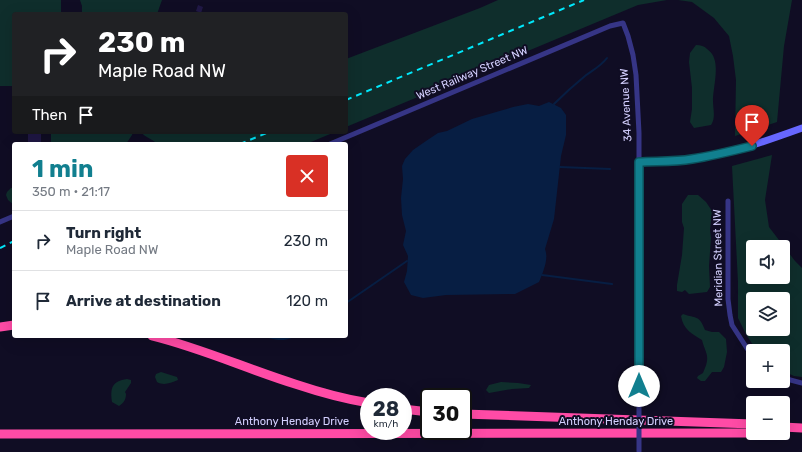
<!DOCTYPE html>
<html lang="en">
<head>
<meta charset="utf-8">
<style>
	body { margin:0; font-family:Rubik,sans-serif; background:#f6f6f7; color:#1f2937; height:100vh; display:flex; flex-direction:column; font-size:15px; white-space:nowrap }
	* { box-sizing:border-box; margin:0 }
	p { font-size:13px; color:#747a83 }
	.icon { flex:none; width:22px; height:22px; fill:none; stroke:currentColor; stroke-width:2; stroke-linecap:round; stroke-linejoin:round }
	.map { position:relative; flex:1; overflow:hidden }
	.panel { position:absolute; left:12px; top:142px; width:336px; height:196px; display:flex; flex-direction:column; background:#fff; border-radius:4px; box-shadow:0 4px 16px #0002 }
	.panel>* { flex:none }
	.banner { position:absolute; left:12px; top:12px; width:336px; height:122px; border-radius:4px; box-shadow:0 4px 16px #0002; background:#202124; color:#fff; overflow:hidden }
	.fabs { position:absolute; left:746px; top:240px; display:grid; gap:8px }
	.fabs a { display:grid; place-items:center; width:44px; height:44px; border-radius:4px; background:#fff; box-shadow:0 4px 16px #0002; font-size:20px }
	.speed { position:absolute; left:360px; top:388px; display:flex; gap:8px; font-size:20px; font-weight:700; text-align:center }
	.speed>* { display:grid; place-content:center; width:52px; height:52px; border-radius:50%; background:#fff; box-shadow:0 4px 16px #0002; line-height:1 }
	.speed small { font-size:10px; font-weight:400 }
	.speed .limit { border:2px solid #111; border-radius:6px; background:#fff; color:#111 }
	.pin { position:absolute; display:grid; place-items:center; width:34px; height:34px; color:#fff; margin:-41px -17px; border-radius:50% 50% 50% 0; rotate:-45deg; box-shadow:0 0 4px #0007 }
	.pin .icon { rotate:45deg }
	.me { position:absolute; width:44px; margin:-22px; rotate:0deg; stroke-linejoin:round; filter:drop-shadow(0 0 3px #0008) }
	.turn { display:flex; align-items:center; gap:14px; height:84px; padding:0 20px; font-size:18px }
	.turn .icon { width:52px; height:52px; stroke-width:2.5 }
	.turn b { display:block; font-size:28px; line-height:34px }
	.then { display:flex; align-items:center; height:38px; padding:0 20px; background:#0003; gap:8px; font-size:15px }
	.round { display:grid; place-items:center; flex:none; width:42px; height:42px; border-radius:4px; background:#f6f6f7 }
	.headline { display:flex; align-items:center; justify-content:space-between; height:68px; padding:0 20px }
	h1 { font-size:24px; font-weight:700; line-height:30px; color:#117f8f }
	ul { padding:0; list-style:none }
	li { display:flex; align-items:center; gap:12px; height:60px; padding:0 20px; border-top:1px solid #e0e1e3 }
	li div { flex:1 }
	li b { display:block; font-size:15px }
	li em { font-style:normal }
	.map>svg:first-child { display:block }
	.green { fill:#0f2e2c; fill-rule:evenodd }
	.water { fill:#071e43 }
	.lines { fill:none; stroke-linecap:round; stroke-linejoin:round }
	.stream { stroke:#071e43; stroke-width:2 }
	.building { fill:#201846 }
	.street { stroke:#363586; stroke-width:5 }
	.secondary { stroke:#6767ff; stroke-width:7 }
	.highway { stroke:#ff4ba6; stroke-width:9 }
	.rail { stroke:#00e8fb; stroke-width:2; stroke-dasharray:6 5; stroke-linecap:butt }
	.street-bridge { stroke:#363586; stroke-width:5 }
	.route-casing { stroke:#0b535d; stroke-width:10 }
	.route { stroke:#117f8f; stroke-width:7 }
	.labels { text-anchor:middle; dominant-baseline:central; stroke-width:4; stroke-linejoin:round; paint-order:stroke }
	.street-label { font-size:11px; fill:#d4d0ff; stroke:#100d24 }
</style>
</head>
<body>
<div class="map">
<svg width="802" height="452" viewBox="0 0 802 452">
	<rect width="100%" height="100%" fill="#100d24"/>
	<g class="green">
		<path d="M0,0h61v14h-47v72h-14z"/>
		<path d="M80,0h82l-5,14h-75v-8z"/>
		<path d="M498,0h169l-29,5 -292,122v-68l134,-51z"/>
		<path d="M678,0h114l-8,46 -7,76 -42,14 1,-56 -3,-24 -4,-20 -15,-18 -22,-16z"/>
		<path d="M696,45c5,0 8,1 11,4 2,2 4,3 5,5 8,12 1,33 1,47 0,8 3,17 -2,24l-17,3 -4,-6 2,-13v-21l-3,-26 1,-9z"/>
		<path d="M51,132h82l-1,3 -6,9h-75z"/>
		<path d="M141,132h194l-29,12h-149c-5,-6 -12,-6 -16,-12z"/>
		<path d="M772,155l-7,45 4,27 26,34 7,7v109l-8,-1 -11,-5v-20h-26l-10,-15 -9,-18v-36l-6,-116zM753,247h30v30h-30zM753,299h30v30h-30z"/>
		<path d="M11,188h3v17l-6,-5 -2,-5 1,-3z"/>
		<path d="M688,195h10l8,7 6,9 -2,19 1,8 -2,28 1,21 -3,5 -18,2 -4,-4 -3,2 -5,-1v-6l5,-30 2,-27 -2,-6v-18z"/>
		<path d="M683,314c13,5 16,0 22,16l7,2h7l7,7 1,13 -3,15 -3,5h-9l-7,9h-4l-4,-3 1,-2 5,-3c2,-5 5,-11 4,-17 0,-3 -4,-11 -5,-16 -10,-6 -19,-11 -21,-24z"/>
		<path d="M161,372l16,5 1,3c-8,3 -14,6 -21,2l-2,-5 1,-3z"/>
		<path d="M127,379l4,1v3l-6,9 1,2c0,5 -2,9 -7,12l-7,-4c-2,-14 0,-21 15,-23z"/>
		<path d="M501,382l17,1 13,2 -2,3 -17,1 -23,4 -3,-3 3,-5z"/>
	</g>
	<path class="water" d="M549,102l12,6 5,7v20l-5,21 -7,63 -9,30c4,10 -2,23 -6,33l-24,12 -69,1 -23,3 -12,-3 -7,-13 3,-11 1,-15 -5,-11 3,-14 -4,-16 -1,-17 2,-19 -1,-13 3,-7 8,-9 13,-9 12,-8 9,-2 25,-12 41,-12 15,-3 11,2z"/>
	<g class="lines">
		<g class="stream">
			<path d="M554,104c10,-10 20,-19 31,-28 8,-6 16,-10 22,-18"/>
			<path d="M560,167l50,2"/>
			<path d="M542,275l70,9"/>
			<path d="M346,303l61,-42"/>
			<path d="M265,336c12,3 17,5 29,0"/>
		</g>
	</g>
	<g class="building">
		<path d="M198,5l5,2 -2,6 -5,-2z"/>
		<rect x="28" y="134" width="13" height="10"/>
	</g>
	<g class="lines">
		<g class="street">
			<path d="M330,144l280,-118 13,-3 5,13 5,19 3,20 3,58v269"/>
			<path d="M728,201v98l2,16 2,10 18,28 3,3"/>
			<path d="M0,222l14,-6"/>
			<path d="M783,378l19,5"/>
		</g>
		<path class="secondary" d="M639,162c18,-1 35,0 53,-3 38,-5 74,-18 110,-31"/>
		<g class="highway">
			<path d="M0,327l14,-2"/>
			<path d="M152,336c49,12 95,33 143,48 24,8 49,15 74,19"/>
			<path d="M403,409l26,3"/>
			<path d="M463,414l290,10"/>
			<path d="M783,427l19,1"/>
			<path d="M0,434l753,-1"/>
		</g>
		<g class="rail">
			<path d="M346,100l238,-100"/>
			<path d="M240,144l29,-12"/>
			<path d="M0,248l14,-7"/>
		</g>
		<path class="street-bridge" d="M639,402v49"/>
	</g>
	<g class="lines">
		<g class="route-casing">
			<path id="route" d="M639,386v-224c18,-1 35,0 53,-3 20,-3 40,-8 60,-13"/>
		</g>
		<use href="#route" class="route"/>
	</g>
	<g class="labels">
		<g class="street-label">
			<text transform="translate(472 73) rotate(-23)">West Railway Street NW</text>
			<text transform="translate(626 105) rotate(-93)">34 Avenue NW</text>
			<text transform="translate(718 258) rotate(-91)">Meridian Street NW</text>
			<text x="292" y="421">Anthony Henday Drive</text>
			<text x="616" y="421">Anthony Henday Drive</text>
		</g>
	</g>
</svg>
<div class="fabs">
<a><svg class="icon" aria-label="sound" viewBox="0 0 24 24"><path d="M4 9h4l5-4v14l-5-4H4zM17 9q2 3 0 6"/></svg></a>
<a><svg class="icon" aria-label="layers" viewBox="0 0 24 24"><path d="M12 4l9 5-9 5-9-5zM3 14l9 5 9-5"/></svg></a>
<a>+</a>
<a>−</a>
</div>
<div class="speed"><div>28<small>km/h</small></div><div class="limit">30</div></div>
<div class="pin" style="left:752px;top:146px;background:#d93025"><svg class="icon" aria-label="arrive" viewBox="0 0 24 24"><path d="M6 21V4h12l-3 4 3 4H6"/></svg></div>
<svg class="me" style="left:639px;top:386px" viewBox="-20 -20 40 40"><circle r="19" fill="#fff"/><path d="M0-13L10 11 0 6-10 11z" fill="#117f8f"/></svg>
<div class="banner">
<div class="turn"><svg class="icon" aria-label="right" viewBox="0 0 24 24"><path d="M7 20v-9h11M14 6l5 5-5 5"/></svg><div><b>230 m</b>Maple Road NW</div></div>
<div class="then">Then<svg class="icon" aria-label="arrive" viewBox="0 0 24 24"><path d="M6 21V4h12l-3 4 3 4H6"/></svg></div>
</div>
<section class="panel">
<div class="headline"><div><h1>1 min</h1><p>350 m · 21:17</p></div><a class="round" style="background:#d93025;color:#fff"><svg class="icon" aria-label="close" viewBox="0 0 24 24"><path d="M6 6l12 12M18 6L6 18"/></svg></a></div>
<ul>
<li><svg class="icon" aria-label="right" viewBox="0 0 24 24"><path d="M7 20v-9h11M14 6l5 5-5 5"/></svg><div><b>Turn right</b><p>Maple Road NW</p></div><em>230 m</em></li>
<li><svg class="icon" aria-label="arrive" viewBox="0 0 24 24"><path d="M6 21V4h12l-3 4 3 4H6"/></svg><div><b>Arrive at destination</b></div><em>120 m</em></li>
</ul>
</section>
</div>
</body>
</html>
